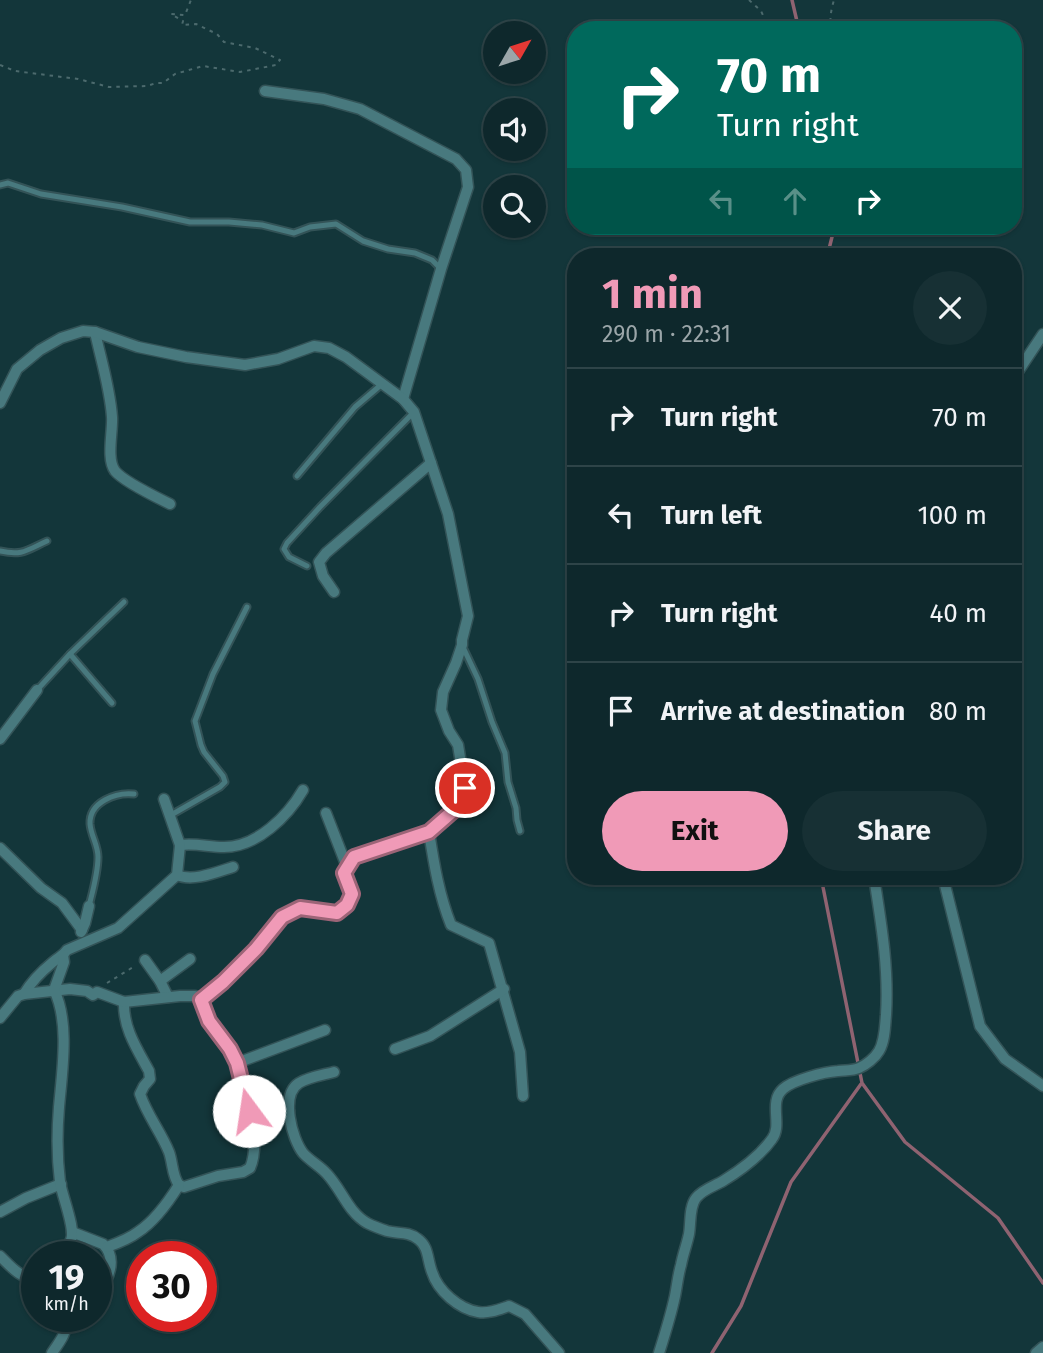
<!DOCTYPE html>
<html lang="en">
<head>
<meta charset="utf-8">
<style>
	body { margin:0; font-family:"Fira Sans",sans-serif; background:#173034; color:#f1f3f6; height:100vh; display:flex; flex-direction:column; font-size:26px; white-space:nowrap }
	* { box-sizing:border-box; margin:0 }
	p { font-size:23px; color:#9ba6a9 }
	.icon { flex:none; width:38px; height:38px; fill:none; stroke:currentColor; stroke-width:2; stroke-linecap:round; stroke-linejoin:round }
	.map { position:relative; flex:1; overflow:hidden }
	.details { position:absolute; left:567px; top:248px; width:455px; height:637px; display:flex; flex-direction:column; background:#0e282c; border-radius:28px; box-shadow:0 2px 5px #0004,0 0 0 2px #2e4448 }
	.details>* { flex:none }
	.banner { position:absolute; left:567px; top:21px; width:455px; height:214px; border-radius:28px; box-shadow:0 2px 5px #0004,0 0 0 2px #2e4448; background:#00695c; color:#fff; overflow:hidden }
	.needle { width:46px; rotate:51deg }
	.tools { position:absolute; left:483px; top:21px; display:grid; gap:14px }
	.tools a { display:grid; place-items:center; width:63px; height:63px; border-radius:50%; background:#0e282c; box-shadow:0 2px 5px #0004,0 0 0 2px #2e4448; font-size:35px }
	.speed { position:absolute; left:21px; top:1241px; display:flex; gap:14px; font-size:35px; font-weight:700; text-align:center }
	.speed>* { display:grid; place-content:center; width:91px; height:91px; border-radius:50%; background:#0e282c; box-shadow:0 2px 5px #0004,0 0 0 2px #2e4448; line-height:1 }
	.speed small { font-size:18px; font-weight:400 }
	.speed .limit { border:10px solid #d22; background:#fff; color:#111 }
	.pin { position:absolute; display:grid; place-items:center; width:60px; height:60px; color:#fff; margin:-30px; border:4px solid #fff; border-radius:50%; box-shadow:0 2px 7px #0007 }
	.me { position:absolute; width:77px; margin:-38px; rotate:346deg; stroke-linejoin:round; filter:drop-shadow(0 0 5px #0008) }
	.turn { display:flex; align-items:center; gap:24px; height:147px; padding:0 35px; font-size:32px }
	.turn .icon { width:91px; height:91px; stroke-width:2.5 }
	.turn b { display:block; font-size:49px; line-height:60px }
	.lanes { display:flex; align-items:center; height:66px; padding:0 35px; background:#0003; justify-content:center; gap:35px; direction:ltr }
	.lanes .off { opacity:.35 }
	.round { display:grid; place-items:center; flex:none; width:74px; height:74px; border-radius:37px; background:#173034 }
	.summary { display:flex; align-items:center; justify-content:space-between; height:119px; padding:0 35px }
	h1 { font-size:42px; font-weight:700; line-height:52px; color:#f09ab7 }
	.action { display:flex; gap:14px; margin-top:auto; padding:14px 35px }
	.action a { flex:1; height:80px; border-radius:42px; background:#f09ab7; color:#111; font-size:28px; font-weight:700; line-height:80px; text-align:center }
	.action a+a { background:#173034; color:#f1f3f6 }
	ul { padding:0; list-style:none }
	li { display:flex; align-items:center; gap:21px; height:98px; padding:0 35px; border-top:2px solid #2e4448 }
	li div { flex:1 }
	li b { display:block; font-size:26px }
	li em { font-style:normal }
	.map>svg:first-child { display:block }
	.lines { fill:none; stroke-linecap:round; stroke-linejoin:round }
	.stream { stroke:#8f6371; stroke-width:3.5 }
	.service-casing { stroke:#335357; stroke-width:9 }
	.minor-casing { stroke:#335357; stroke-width:13 }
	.path { stroke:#4c6a6d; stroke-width:2; stroke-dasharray:3.5 5; stroke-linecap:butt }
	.service { stroke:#48797e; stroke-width:5 }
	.minor { stroke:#48797e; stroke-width:10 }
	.route-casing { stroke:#9c6477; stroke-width:18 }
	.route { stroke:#f09ab7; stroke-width:12 }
</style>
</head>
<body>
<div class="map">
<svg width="1043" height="1353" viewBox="0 0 1043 1353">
	<rect width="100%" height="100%" fill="#13363a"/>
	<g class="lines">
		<g class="stream">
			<path d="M792,0l7,30"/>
			<path d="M827,257l7,-28 -1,-3"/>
			<path d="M821,877l41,206 43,59 93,76 45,65"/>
			<path d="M712,1353l29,-47 50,-124 70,-98"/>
		</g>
		<g class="service-casing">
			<g id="service">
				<path d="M0,185l8,-2 33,11 81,13 68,15h39l33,3 32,8 16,-6 26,-3 27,17 25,8 27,4 17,7 9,9"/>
				<path d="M297,476l58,-69 27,-23"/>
				<path d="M0,551c23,5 27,-1 47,-10"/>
				<path d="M307,566l-18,-9 -5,-8 3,-6 33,-36 94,-95"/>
				<path d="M462,645l16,34 14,43 13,31 3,29 8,26 1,12 3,11"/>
				<path d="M70,654l42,49"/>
				<path d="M37,690l33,-36 54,-52"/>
				<path d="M171,815l49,-28 5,-5 -2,-6 -19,-24 -3,-7 -6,-24 18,-47 34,-67"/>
				<path d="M89,906c4,-16 9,-33 9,-49 0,-12 -7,-21 -8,-33 -1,-22 26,-32 44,-30"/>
			</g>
		</g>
		<g class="minor-casing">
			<g id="minor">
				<path d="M265,91l59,8 36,10 96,50 10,11 2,17 -27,82 -38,130"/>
				<path d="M95,332c6,28 15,56 17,85 1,14 -6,42 3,54 9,11 41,26 55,33"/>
				<path d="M1013,379l30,-45"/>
				<path d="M0,403l17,-34 23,-19 21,-12 22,-7 12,1 43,15 48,10 59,8 33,-6 36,-13 15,2 17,9 57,42 11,13 34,102 20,102 -6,24v5l-6,18 -13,29 -2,18 8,21 9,14 7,43 -4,16 -32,28 -75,25 -10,16 8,21 -5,11 -10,8 -37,-5 -11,4 -7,5 -26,32 -33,33 -22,18"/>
				<path d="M334,592l-11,-16 -4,-14 7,-9 105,-90"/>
				<path d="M0,739l37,-49"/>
				<path d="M326,813l21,54"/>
				<path d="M429,832c5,32 10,63 22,93l38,18 31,109 3,44"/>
				<path d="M180,845c17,-2 28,2 44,2 33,0 64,-31 79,-57"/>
				<path d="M0,848l41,40 21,15 20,27"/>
				<path d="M177,875c16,7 40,-3 56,-8"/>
				<path d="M943,877l37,149 25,33 38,27"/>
				<path d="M81,932l4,-9 4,-17"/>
				<path d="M145,960l15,21 8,16"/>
				<path d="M160,981l30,-22"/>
				<path d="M24,994c7,-12 18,-23 29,-32 6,-5 10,-6 14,-12l51,-22 59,-53 3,-30 -16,-46"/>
				<path d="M124,1002c-1,26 13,47 25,69l1,8 -6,7 -4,8c7,21 21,38 29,58 4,11 3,24 10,33"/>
				<path d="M0,1018l18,-22 6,-2 46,-5 17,2 6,4 4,-3 27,10 56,-6h15l6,4"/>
				<path d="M395,1049l35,-13 74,-47"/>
				<path d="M237,1063l88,-33"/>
				<path d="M334,1072c-11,3 -25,5 -35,11 -19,12 -7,56 4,70 7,8 17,13 24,21 15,16 21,38 40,49 6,3 14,6 20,8 11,3 21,0 31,8 11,8 9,20 14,33 6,19 27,37 46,40 11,2 22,-3 31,-6l16,8 34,39"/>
				<path d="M253,1116l36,-5"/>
				<path d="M179,1185l5,2 34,-11 25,-4 7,-4c6,-13 6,-45 -1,-57l-12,-48 -7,-14 -21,-28 -8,-21"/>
				<path d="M0,1212l26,-14 35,-14"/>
				<path d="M72,1232l31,12c16,16 4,38 -7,53"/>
				<path d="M107,1247c11,-4 22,-8 31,-15 17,-11 31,-31 41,-47"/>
				<path d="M0,1256c10,10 22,24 37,23"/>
				<path d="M58,1256c4,-4 11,-10 13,-16 5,-11 -9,-44 -11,-58 -3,-24 -3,-51 -1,-75 3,-35 11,-85 -5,-117l10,-28 -1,-7"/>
				<path d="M66,1327l7,-3 7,-8"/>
				<path d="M52,1353c9,-14 17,-20 11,-37"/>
				<path d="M659,1353c6,-19 12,-38 16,-57 2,-10 3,-21 6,-31 2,-11 6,-21 8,-31 2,-11 0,-27 7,-36 7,-9 19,-12 27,-17 18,-11 37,-25 49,-42 11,-14 -4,-37 11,-50 10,-9 41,-17 55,-18 7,-1 14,0 21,-3 7,-3 16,-10 20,-17 6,-10 6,-25 7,-36 3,-47 -5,-93 -12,-138"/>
				<path d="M1036,1353l7,-6"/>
			</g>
		</g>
		<g class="path">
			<path d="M749,0l12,11 9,19"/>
			<path d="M832,30c-3,-10 -1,-20 2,-30"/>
			<path d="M0,65l15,6 63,8 31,8 38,-1 9,-3h7l12,-9 28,-8 37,6 36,-7 4,-5 -25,-12 -31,-6 -7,-8 -21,-10 -14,1 1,-4 -12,-7 14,1 6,-15"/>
			<path d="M107,983l28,-17"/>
		</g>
		<use href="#service" class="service"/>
		<use href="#minor" class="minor"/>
	</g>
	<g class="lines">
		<g class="route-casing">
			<path id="route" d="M249,1111l-12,-48 -7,-14 -21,-28 -8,-21 22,-18 33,-33 26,-32 18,-9 37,5 10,-8 5,-11 -8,-21 10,-16 75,-25 32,-28 4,-16"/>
		</g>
		<use href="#route" class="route"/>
	</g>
</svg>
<div class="tools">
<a><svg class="needle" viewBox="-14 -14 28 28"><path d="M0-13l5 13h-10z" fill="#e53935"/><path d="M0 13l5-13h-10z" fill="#9ba6a9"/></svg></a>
<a><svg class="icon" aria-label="sound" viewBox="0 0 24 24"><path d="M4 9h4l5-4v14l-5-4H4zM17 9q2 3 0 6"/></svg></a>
<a><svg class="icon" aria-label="search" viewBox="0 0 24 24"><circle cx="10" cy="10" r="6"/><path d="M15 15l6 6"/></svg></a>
</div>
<div class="speed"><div>19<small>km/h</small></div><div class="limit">30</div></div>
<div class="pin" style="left:465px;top:788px;background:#d93025"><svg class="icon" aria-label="arrive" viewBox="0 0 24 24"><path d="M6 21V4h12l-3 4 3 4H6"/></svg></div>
<svg class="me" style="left:249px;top:1111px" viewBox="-20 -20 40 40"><circle r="19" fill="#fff"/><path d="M0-13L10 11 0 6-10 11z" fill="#f09ab7"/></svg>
<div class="banner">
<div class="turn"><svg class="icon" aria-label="right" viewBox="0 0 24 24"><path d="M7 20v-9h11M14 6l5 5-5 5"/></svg><div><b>70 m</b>Turn right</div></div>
<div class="lanes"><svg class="icon off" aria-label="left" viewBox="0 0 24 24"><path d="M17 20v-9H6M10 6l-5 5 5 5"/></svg><svg class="icon off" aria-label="ahead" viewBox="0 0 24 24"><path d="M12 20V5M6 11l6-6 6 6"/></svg><svg class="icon" aria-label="right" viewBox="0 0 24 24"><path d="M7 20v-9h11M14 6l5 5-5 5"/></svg></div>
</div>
<section class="details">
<div class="summary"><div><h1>1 min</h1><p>290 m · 22:31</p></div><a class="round"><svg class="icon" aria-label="close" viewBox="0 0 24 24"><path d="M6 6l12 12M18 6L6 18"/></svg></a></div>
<ul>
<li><svg class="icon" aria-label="right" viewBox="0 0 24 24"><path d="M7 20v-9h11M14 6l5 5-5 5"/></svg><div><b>Turn right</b></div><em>70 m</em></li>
<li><svg class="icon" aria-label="left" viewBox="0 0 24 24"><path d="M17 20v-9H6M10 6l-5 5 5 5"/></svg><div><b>Turn left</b></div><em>100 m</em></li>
<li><svg class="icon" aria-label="right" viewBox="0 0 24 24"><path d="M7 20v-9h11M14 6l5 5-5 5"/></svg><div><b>Turn right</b></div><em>40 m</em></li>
<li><svg class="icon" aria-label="arrive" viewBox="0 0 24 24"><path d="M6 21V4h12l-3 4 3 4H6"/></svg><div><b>Arrive at destination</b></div><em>80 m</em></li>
</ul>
<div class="action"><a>Exit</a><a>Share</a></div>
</section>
</div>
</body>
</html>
